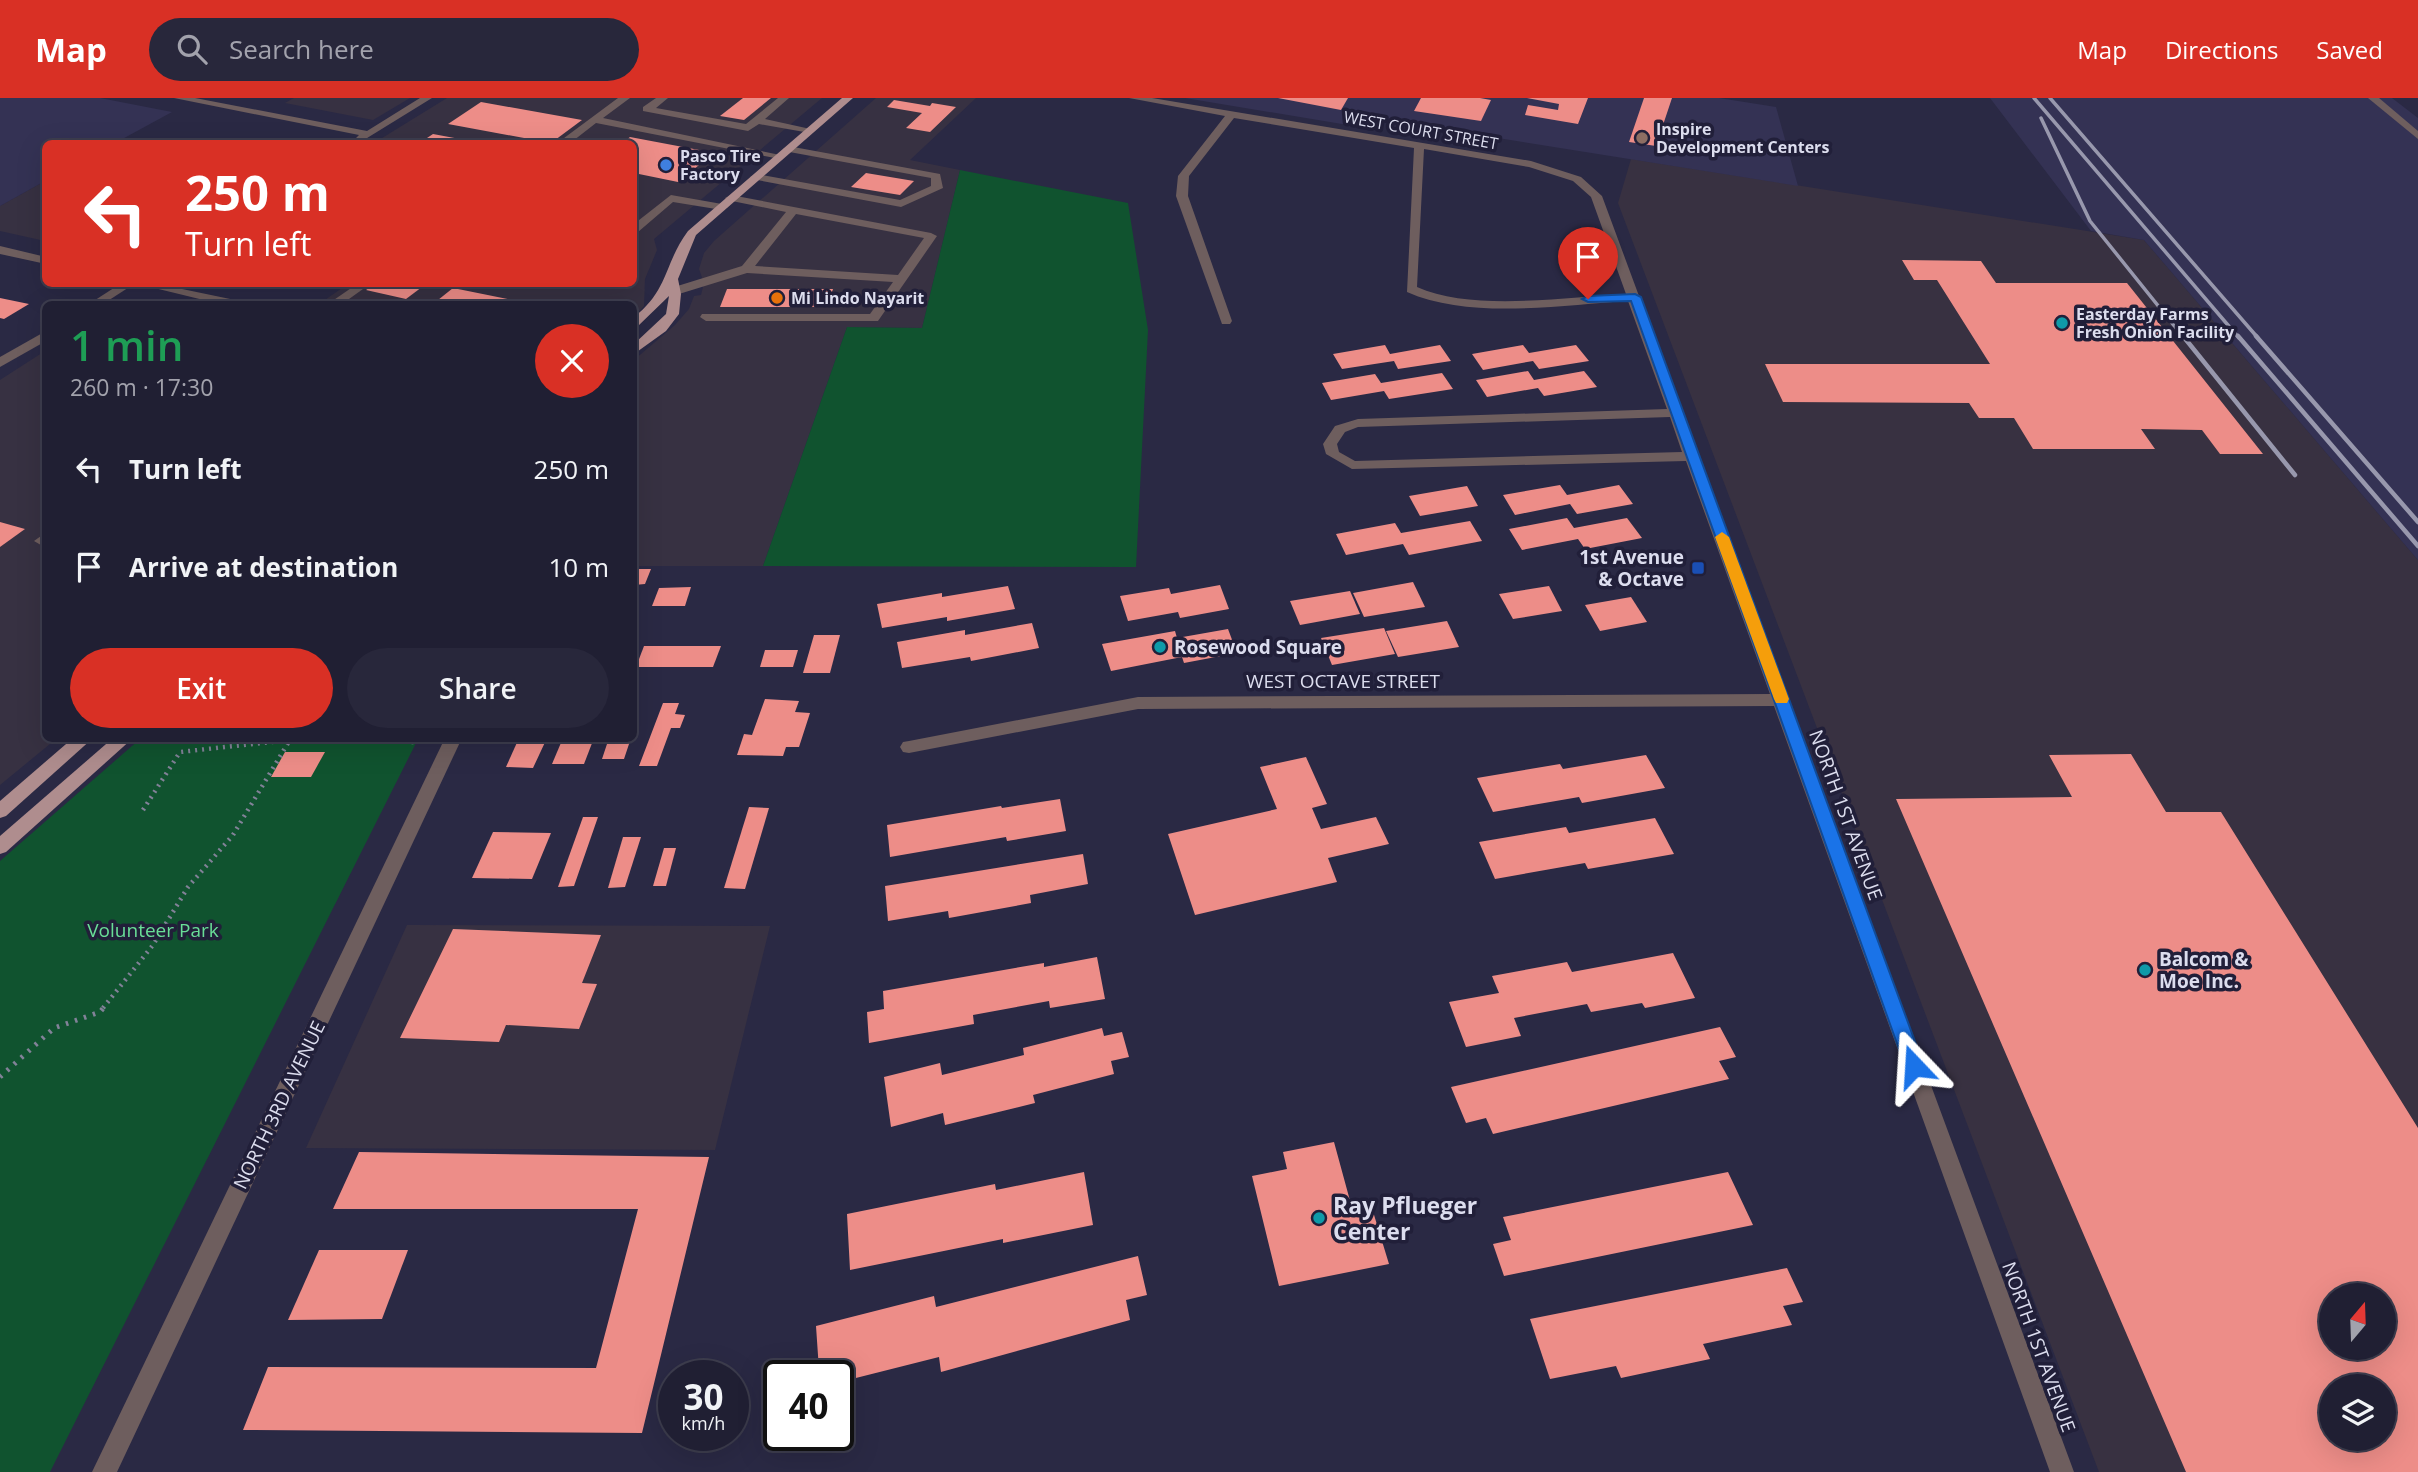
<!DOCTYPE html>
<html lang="en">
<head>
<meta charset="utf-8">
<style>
	body { margin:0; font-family:"Open Sans",sans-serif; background:#28273b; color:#f1f3f6; height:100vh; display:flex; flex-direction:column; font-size:26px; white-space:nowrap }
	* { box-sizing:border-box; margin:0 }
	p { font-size:23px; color:#a2a2ac }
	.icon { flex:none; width:38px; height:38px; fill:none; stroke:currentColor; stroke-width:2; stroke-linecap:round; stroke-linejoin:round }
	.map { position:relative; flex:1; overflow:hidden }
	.side { position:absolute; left:42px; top:203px; width:595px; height:441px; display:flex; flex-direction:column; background:#201f33; border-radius:10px; box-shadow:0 7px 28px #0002,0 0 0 2px #3d3d4e }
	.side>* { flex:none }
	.hud { position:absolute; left:42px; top:42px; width:595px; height:147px; border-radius:10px; box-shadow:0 7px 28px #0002,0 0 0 2px #3d3d4e; background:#d93025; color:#fff; overflow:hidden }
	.needle { width:46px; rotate:19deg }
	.buttons { position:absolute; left:2319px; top:1185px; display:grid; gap:14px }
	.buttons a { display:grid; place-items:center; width:77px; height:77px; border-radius:50%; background:#201f33; box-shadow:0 7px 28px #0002,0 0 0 2px #3d3d4e; font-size:35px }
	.speed { position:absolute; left:658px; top:1262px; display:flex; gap:14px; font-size:35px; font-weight:700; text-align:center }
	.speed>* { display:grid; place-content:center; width:91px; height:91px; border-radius:50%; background:#201f33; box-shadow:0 7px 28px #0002,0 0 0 2px #3d3d4e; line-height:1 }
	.speed small { font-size:18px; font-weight:400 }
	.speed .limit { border:4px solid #111; border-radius:10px; background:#fff; color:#111 }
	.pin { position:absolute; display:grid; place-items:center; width:60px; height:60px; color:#fff; margin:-72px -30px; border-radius:50% 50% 50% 0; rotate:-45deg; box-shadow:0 0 7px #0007 }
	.pin .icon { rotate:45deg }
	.me { position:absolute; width:77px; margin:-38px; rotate:340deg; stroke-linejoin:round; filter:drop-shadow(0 0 5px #0008) }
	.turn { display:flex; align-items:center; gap:24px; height:147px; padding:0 28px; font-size:32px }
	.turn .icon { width:91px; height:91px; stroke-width:2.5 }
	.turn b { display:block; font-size:49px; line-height:60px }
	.round { display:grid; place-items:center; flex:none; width:74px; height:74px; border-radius:37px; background:#28273b }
	.head { display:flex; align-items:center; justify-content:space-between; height:119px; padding:0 28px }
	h1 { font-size:42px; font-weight:600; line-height:52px; color:#1e9e55 }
	.primary-button { display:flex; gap:14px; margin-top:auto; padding:14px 28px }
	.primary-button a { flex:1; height:80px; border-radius:42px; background:#d93025; color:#fff; font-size:28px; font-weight:600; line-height:80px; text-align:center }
	.primary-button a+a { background:#28273b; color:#f1f3f6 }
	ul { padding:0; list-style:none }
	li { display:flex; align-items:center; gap:21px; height:98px; padding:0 28px }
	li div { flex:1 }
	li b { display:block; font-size:26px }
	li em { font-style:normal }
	header { display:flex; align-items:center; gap:42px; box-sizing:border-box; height:98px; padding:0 35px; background:#d93025; color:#fff }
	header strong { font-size:33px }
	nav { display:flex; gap:38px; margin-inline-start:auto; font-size:24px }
	.search { width:490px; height:63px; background:#28273b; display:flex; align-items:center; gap:18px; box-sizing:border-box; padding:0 24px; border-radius:38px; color:#a2a2ac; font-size:26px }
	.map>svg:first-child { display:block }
	.commercial { fill:#373142 }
	.industrial { fill:#383141; fill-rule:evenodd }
	.built { fill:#343254 }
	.green { fill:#10532f }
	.building { fill:#ed8d88; fill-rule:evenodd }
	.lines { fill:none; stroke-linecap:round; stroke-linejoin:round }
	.path-far1 { stroke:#828298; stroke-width:4.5; stroke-dasharray:2 5; stroke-linecap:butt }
	.path { stroke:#828298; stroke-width:5; stroke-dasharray:2.5 7; stroke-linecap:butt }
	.minor { fill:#6e5e5e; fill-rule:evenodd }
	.major { fill:#af8d8e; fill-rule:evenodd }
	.rail-far1 { stroke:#9898ad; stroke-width:3.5 }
	.rail { stroke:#9898ad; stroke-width:4.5 }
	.route { fill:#1a73e8; stroke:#114b97; stroke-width:2 }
	.slow { fill:#f59e0b }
	.education-dot { fill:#8d6e63; stroke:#211f39; stroke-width:2.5 }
	.shop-dot { fill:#3f7fe0; stroke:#211f39; stroke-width:2.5 }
	.food-dot { fill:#e8710a; stroke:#211f39; stroke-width:2.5 }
	.culture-dot { fill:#0f9aa8; stroke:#211f39; stroke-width:2.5 }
	.transit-dot { fill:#1a4fb4; stroke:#211f39; stroke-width:2.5 }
	.labels { text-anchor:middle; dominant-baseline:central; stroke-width:7; stroke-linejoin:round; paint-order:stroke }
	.far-poi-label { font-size:16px; font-weight:bold; fill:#dcddee; stroke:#211f39; text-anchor:start }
	.far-street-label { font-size:16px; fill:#dcddee; stroke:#211f39 }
	.poi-label { font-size:19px; font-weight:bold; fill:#dcddee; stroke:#211f39; text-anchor:start }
	.street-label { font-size:19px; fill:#dcddee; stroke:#211f39 }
	.park-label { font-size:19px; fill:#69de97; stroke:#211f39 }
	.near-poi-label { font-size:23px; font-weight:bold; fill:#dcddee; stroke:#211f39; text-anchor:start }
</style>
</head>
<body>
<header>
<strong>Map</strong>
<div class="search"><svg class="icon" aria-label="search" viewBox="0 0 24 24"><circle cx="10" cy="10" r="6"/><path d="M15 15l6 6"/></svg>Search here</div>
<nav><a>Map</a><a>Directions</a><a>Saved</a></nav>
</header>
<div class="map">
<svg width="2418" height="1374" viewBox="0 0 2418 1374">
	<rect width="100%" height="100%" fill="#2a2944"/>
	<g class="commercial">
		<path d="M294,0h116l-37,22 -88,-17z"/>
		<path d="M447,0h375l-168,141 3,11 -12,29 -1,27 -10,12v-14h-315l29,-20h286v-140l-260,-1z"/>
		<path d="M876,0h100l-66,62 50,10 -38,158 -75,-1 -84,239h-129v-206l41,-35 14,-16 5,-13 7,-1 3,-12 -5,-14 5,-16 10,-12z"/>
		<path d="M45,83v60l-45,-10v-25z"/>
		<path d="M45,253l1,387 10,1 -56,46v-405z"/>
		<path d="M407,827l363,1 -55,224 -409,-2z"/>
	</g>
	<path class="industrial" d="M1631,61l513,81 274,320v912h-319l-481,-1269zM2331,1197h53v53h-53zM2331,1288h53v52h-53z"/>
	<g class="built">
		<path d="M0,0h100l72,14 -57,31 -69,1 -1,37 -45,25z"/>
		<path d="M1185,0h534l57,9 22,79 -431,-69 -7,10z"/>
		<path d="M1990,0h402l26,20v442l-274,-320 -53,-9z"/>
	</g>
	<g class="green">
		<path d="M960,72l168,33 20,127 -12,237 -373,-1 84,-239 75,1z"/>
		<path d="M140,641h278l-368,733h-50v-611z"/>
	</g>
	<g class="building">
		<path d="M743,0h28l-27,22 -24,-4z"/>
		<path d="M1278,0h70l-7,12z"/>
		<path d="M1421,0h59l11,2 -10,21 -67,-10z"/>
		<path d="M1527,0h61l-10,26 -53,-9 3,-10 30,5 1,-6z"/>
		<path d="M1644,0h28l-16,48 -27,-4z"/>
		<path d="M894,2l36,6 2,-3 24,4 -26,25 -24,-4 16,-15 -35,-6z"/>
		<path d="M481,4l101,18 -31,23 -103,-19z"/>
		<path d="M433,36l43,8v2h-58z"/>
		<path d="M630,39l69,13 -6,4 16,3 -31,25 -44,-9v-29h-13z"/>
		<path d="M866,75l48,8 -14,14 -49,-8z"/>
		<path d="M1902,162l79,1 15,22h131l136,171h-43l-18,-24 -61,-1 14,20h-122l-19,-31h-35l-10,-15 -186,-1 -18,-38h225l-53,-84h-23z"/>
		<path d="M375,186h51l-20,15 -40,-9z"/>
		<path d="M453,190l69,14 -3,2h-86z"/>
		<path d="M727,191h106l-6,18h-107z"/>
		<path d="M0,200l29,6 -25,15 -4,-1z"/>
		<path d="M1385,247l5,9 50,-9 11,16 -53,8 -4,-8 -52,8 -9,-15z"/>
		<path d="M1523,247l6,8 47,-8 13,16 -50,8 -6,-8 -50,9 -11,-16z"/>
		<path d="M1528,273l6,9 50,-9 13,16 -53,9 -6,-8 -51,9 -11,-17z"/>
		<path d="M1442,275l11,16 -64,10 -5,-8 -53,9 -9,-17 53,-9 6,9z"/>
		<path d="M1560,387l7,10 52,-10 14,19 -56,10 -7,-10 -55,11 -12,-20z"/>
		<path d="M1467,388l11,20 -58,10 -11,-20z"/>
		<path d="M1567,420l7,10 53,-10 15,20 -57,11 -7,-10 -56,11 -13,-21z"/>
		<path d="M1470,423l12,20 -73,14 -6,-11 -57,11 -10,-21 59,-11 6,10z"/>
		<path d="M0,424l25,7 -25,18z"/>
		<path d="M634,471h17l-6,15 -11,1z"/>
		<path d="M1413,484l12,25 -61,10 -11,-24z"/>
		<path d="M1220,487l9,24 -49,9 -2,-6 -50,9 -8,-25 49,-8 2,6z"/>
		<path d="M1008,488l7,23 -68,12v-4l-65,11 -5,-24 65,-11v4z"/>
		<path d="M1549,488l13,25 -49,8 -14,-25z"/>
		<path d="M691,489l-6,19h-33l7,-18z"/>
		<path d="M1350,493l10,23 -60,11 -10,-24z"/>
		<path d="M1631,499l16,25 -47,9 -15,-26z"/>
		<path d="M1447,523l12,26 -61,10 -12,-26z"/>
		<path d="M1032,525l7,25 -68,13 -1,-4 -68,11 -5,-26 68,-12v5z"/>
		<path d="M1384,530l11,26 -63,11 -11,-27z"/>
		<path d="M1228,531l9,24 -53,10 -2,-6 -71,14 -9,-27 73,-13 2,7z"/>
		<path d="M814,537h26l-10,38h-27z"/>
		<path d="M644,548h77l-8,21h-77z"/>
		<path d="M765,552h33l-5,17h-33z"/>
		<path d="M765,601l34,2 -4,11 15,1 -11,34h-13l-3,9 -46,-1 7,-21 8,1z"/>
		<path d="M663,605h16l-4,11 10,1 -5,13h-9l-14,38h-18z"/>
		<path d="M519,640h28l-14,30 -27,-1z"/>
		<path d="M563,640h31l-10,26h-32z"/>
		<path d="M609,640h22l-7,21h-22z"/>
		<path d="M285,654h40l-14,25h-40z"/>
		<path d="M2131,656l35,58h55l197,316v344h-232l-290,-673 176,-2 -23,-42zM2331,1197h53v53h-53zM2331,1288h53v52h-53z"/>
		<path d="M1646,657l19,33 -83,15 -3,-6 -86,15 -16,-34 83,-14 3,5z"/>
		<path d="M1306,659l21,47 -15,4 9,21 55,-12 13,27 -61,14 9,24 -142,33 -27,-81 109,-25 -17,-42z"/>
		<path d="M1060,701l6,32 -59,10 -1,-4 -116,20 -3,-32 114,-19 1,2z"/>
		<path d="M749,709l20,1 -24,81 -21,-1z"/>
		<path d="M583,719h15l-24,69 -16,1z"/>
		<path d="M1655,720l19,36 -86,15 -3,-6 -90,16 -16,-37 87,-15 3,6z"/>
		<path d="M493,734l58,1 -19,46 -60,-1z"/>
		<path d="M623,739h18l-16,50 -17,1z"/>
		<path d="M664,750h12l-10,38h-13z"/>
		<path d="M1083,756l5,30 -58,11 1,8 -82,15 -1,-7 -60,10 -3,-35z"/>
		<path d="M453,831l148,6 -19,48 15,1 -18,45 -73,-4 -7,17 -99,-4z"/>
		<path d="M1673,855l22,45 -50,10 -3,-5 -51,9 -4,-8 -73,14 7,18 -55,11 -17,-45 50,-9 -7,-17 75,-14 5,10z"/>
		<path d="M1097,859l8,42 -55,9 -1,-7 -76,14 1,9 -105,19 -2,-31 17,-3 -1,-18 161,-28v4z"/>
		<path d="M1720,929l16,30 -17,4 10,18 -236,55 -7,-16 -20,5 -15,-36z"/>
		<path d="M1102,930l2,8 18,-4 7,25 -18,4 3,13 -81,21 2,8 -90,22 -2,-12 -52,14 -7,-50 56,-14 2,12 82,-20 -1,-7z"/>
		<path d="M1334,1044l18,66 19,-3 18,59 -110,22 -27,-110 35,-7 -4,-17z"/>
		<path d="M359,1054l350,5 -67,276 -399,-3 25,-63 328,1 42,-159h-305z"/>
		<path d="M1084,1074l9,53 -90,18v-4l-153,31 -3,-56 148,-30 1,6z"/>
		<path d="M1728,1074l25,53 -249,51 -11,-32 18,-4 -8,-23z"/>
		<path d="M319,1152h89l-26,69 -94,1z"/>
		<path d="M1138,1158l9,39 -21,5 4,20 -189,52 -2,-15 -95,24 -1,-17 -24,6 -3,-44 118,-30 2,11z"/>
		<path d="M1787,1170l16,34 -20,4 9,19 -89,19 7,15 -89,19 -5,-12 -66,13 -20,-60z"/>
	</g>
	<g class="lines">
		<g class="path-far1">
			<path d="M143,712l37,-58 110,-12 126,2"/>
			<path d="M103,910l50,-63 35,-58 45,-52 58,-97"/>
		</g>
		<path class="path" d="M0,979l54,-49 46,-16 5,-6"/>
		<g class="minor">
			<path d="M174,0h21l172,33 53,-33h12l-73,45 -5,-3 5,-5z"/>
			<path d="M618,0h12l-27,20 182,38 -5,3 -184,-36 -27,21h-13z"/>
			<path d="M656,0h12l-12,10 90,16 32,-26h11l-24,21 50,11 -5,3 -51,-9 -11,7 -105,-20v-4z"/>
			<path d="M1129,0h23l379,63 50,16 21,19 472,1276h-24l-276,-766 -636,3 -229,44 -6,-1 -3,-5 3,-5 6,-1 229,-44 632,-3 -84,-233 -334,8 -26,-15 -3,-10 12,-18 23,-7 309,-10 -39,-108c-68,4 -158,19 -221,-9l7,-144 -180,-30 -45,58 -1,20 44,125 -2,3h-8l-46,-128 2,-20 47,-60zM1424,51l105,18 44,14 18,16 35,97c-60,3 -154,18 -209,-7zM1670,319l12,35 -327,9 -16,-9 -2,-8 8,-12 13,-5z"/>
			<path d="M2368,0h11l39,33v8z"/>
			<path d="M788,48l152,28 3,14 -42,19 -149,-28 -2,-2 6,-3 144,26 31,-14v-8l-147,-27 -1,-2z"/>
			<path d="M671,97l51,9 6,3 -6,3 -49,-8 -35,30 -4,1v-9z"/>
			<path d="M731,97l200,38 6,3 -59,85h-172l-6,-4 2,-3h168l23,-32 -146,-9 -68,21h-8v-6l71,-22 44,-54 -59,-12 -2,-2zM796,116l128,24 -26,37 -143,-9z"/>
			<path d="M0,148l46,11v7l-46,-10z"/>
			<path d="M120,186h14l-31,20h-14z"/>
			<path d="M138,186h20l77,16 6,4h-21z"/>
			<path d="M357,186h13l-28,20h-14z"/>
			<path d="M46,233v10l-46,26v-10z"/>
			<path d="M41,438l5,1v11l-12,-7z"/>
			<path d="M445,640h17l-345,734h-25z"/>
		</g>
		<g class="major">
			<path d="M842,0h11l-157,137 -18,44 3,15 -2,20 -13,17 -32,23v-10l32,-30 3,-18 -31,30 -4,1v-10c35,-27 30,-54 54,-86z"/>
			<path d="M73,640h20l-87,78 -6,2v-17z"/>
			<path d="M113,640h20l-127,114 -6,2v-18z"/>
		</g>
		<g class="rail-far1">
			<path d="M2034,0l205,240"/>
			<path d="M2050,0l208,240"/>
			<path d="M2041,20l49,103 94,117"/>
		</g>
		<g class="rail">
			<path d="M2183,238l112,139"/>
			<path d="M2238,238l180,210"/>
			<path d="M2256,238l162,186"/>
		</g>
	</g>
	<path class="route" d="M1635,196l6,3 283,769 -3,6 -7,2 -6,-2 -3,-6 -274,-765 -43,1 -6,-3 6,-3z"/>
	<path class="slow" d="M1722,434l7,5 60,162 -2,4h-11l-2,-4 -59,-162z"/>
	<circle class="education-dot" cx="1642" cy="40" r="7"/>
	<circle class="shop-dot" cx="666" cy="67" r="7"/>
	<circle class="food-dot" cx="777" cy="200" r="7"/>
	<g class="culture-dot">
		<circle cx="2062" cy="225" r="7"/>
		<circle cx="1160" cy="549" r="7"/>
		<circle cx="2145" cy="872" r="7"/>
		<circle cx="1319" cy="1120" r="7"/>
	</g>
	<rect class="transit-dot" x="1691" y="463" width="14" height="14" rx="3.5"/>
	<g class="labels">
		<g class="far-poi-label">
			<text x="1656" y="31">Inspire<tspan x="1656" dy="18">Development Centers</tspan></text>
			<text x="680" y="58">Pasco Tire<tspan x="680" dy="18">Factory</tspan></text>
			<text x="791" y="200">Mi Lindo Nayarit</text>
			<text x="2076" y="216">Easterday Farms<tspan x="2076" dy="18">Fresh Onion Facility</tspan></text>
		</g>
		<g class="far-street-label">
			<text transform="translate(1421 32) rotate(10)">WEST COURT STREET</text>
		</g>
		<g class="poi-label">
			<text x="1684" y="459" text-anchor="end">1st Avenue<tspan x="1684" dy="22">&amp; Octave</tspan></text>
			<text x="1174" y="549">Rosewood Square</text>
			<text x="2159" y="861">Balcom &amp;<tspan x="2159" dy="22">Moe Inc.</tspan></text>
		</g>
		<g class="street-label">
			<text x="1343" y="583">WEST OCTAVE STREET</text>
			<text transform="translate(1846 717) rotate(70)">NORTH 1ST AVENUE</text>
			<text transform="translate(279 1007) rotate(-64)">NORTH 3RD AVENUE</text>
			<text transform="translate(2039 1249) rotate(70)">NORTH 1ST AVENUE</text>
		</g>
		<g class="park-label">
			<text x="153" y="832">Volunteer Park</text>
		</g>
		<g class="near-poi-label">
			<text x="1333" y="1107">Ray Pflueger<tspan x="1333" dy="26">Center</tspan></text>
		</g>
	</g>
</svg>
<div class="buttons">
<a><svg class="needle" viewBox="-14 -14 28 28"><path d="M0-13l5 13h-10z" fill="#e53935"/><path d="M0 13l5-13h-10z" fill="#a2a2ac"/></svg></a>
<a><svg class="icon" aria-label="layers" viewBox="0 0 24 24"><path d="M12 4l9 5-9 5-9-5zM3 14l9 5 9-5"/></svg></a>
</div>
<div class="speed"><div>30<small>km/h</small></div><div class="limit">40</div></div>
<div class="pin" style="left:1588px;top:201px;background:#d93025"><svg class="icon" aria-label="arrive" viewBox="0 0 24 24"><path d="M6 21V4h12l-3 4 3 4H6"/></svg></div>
<svg class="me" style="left:1914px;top:968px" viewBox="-20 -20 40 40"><path d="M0-17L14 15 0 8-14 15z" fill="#1a73e8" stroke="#fff" stroke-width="4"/></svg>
<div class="hud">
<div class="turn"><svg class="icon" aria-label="left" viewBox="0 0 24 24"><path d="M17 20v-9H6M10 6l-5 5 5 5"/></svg><div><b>250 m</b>Turn left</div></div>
</div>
<section class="side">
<div class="head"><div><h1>1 min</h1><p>260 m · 17:30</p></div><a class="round" style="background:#d93025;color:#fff"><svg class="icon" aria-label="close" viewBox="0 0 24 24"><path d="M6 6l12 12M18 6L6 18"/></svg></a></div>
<ul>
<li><svg class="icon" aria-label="left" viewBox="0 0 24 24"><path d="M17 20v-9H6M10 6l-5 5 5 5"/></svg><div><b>Turn left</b></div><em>250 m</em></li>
<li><svg class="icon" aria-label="arrive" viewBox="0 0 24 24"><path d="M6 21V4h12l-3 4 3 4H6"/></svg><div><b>Arrive at destination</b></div><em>10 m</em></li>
</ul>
<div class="primary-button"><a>Exit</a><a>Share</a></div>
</section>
</div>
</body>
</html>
